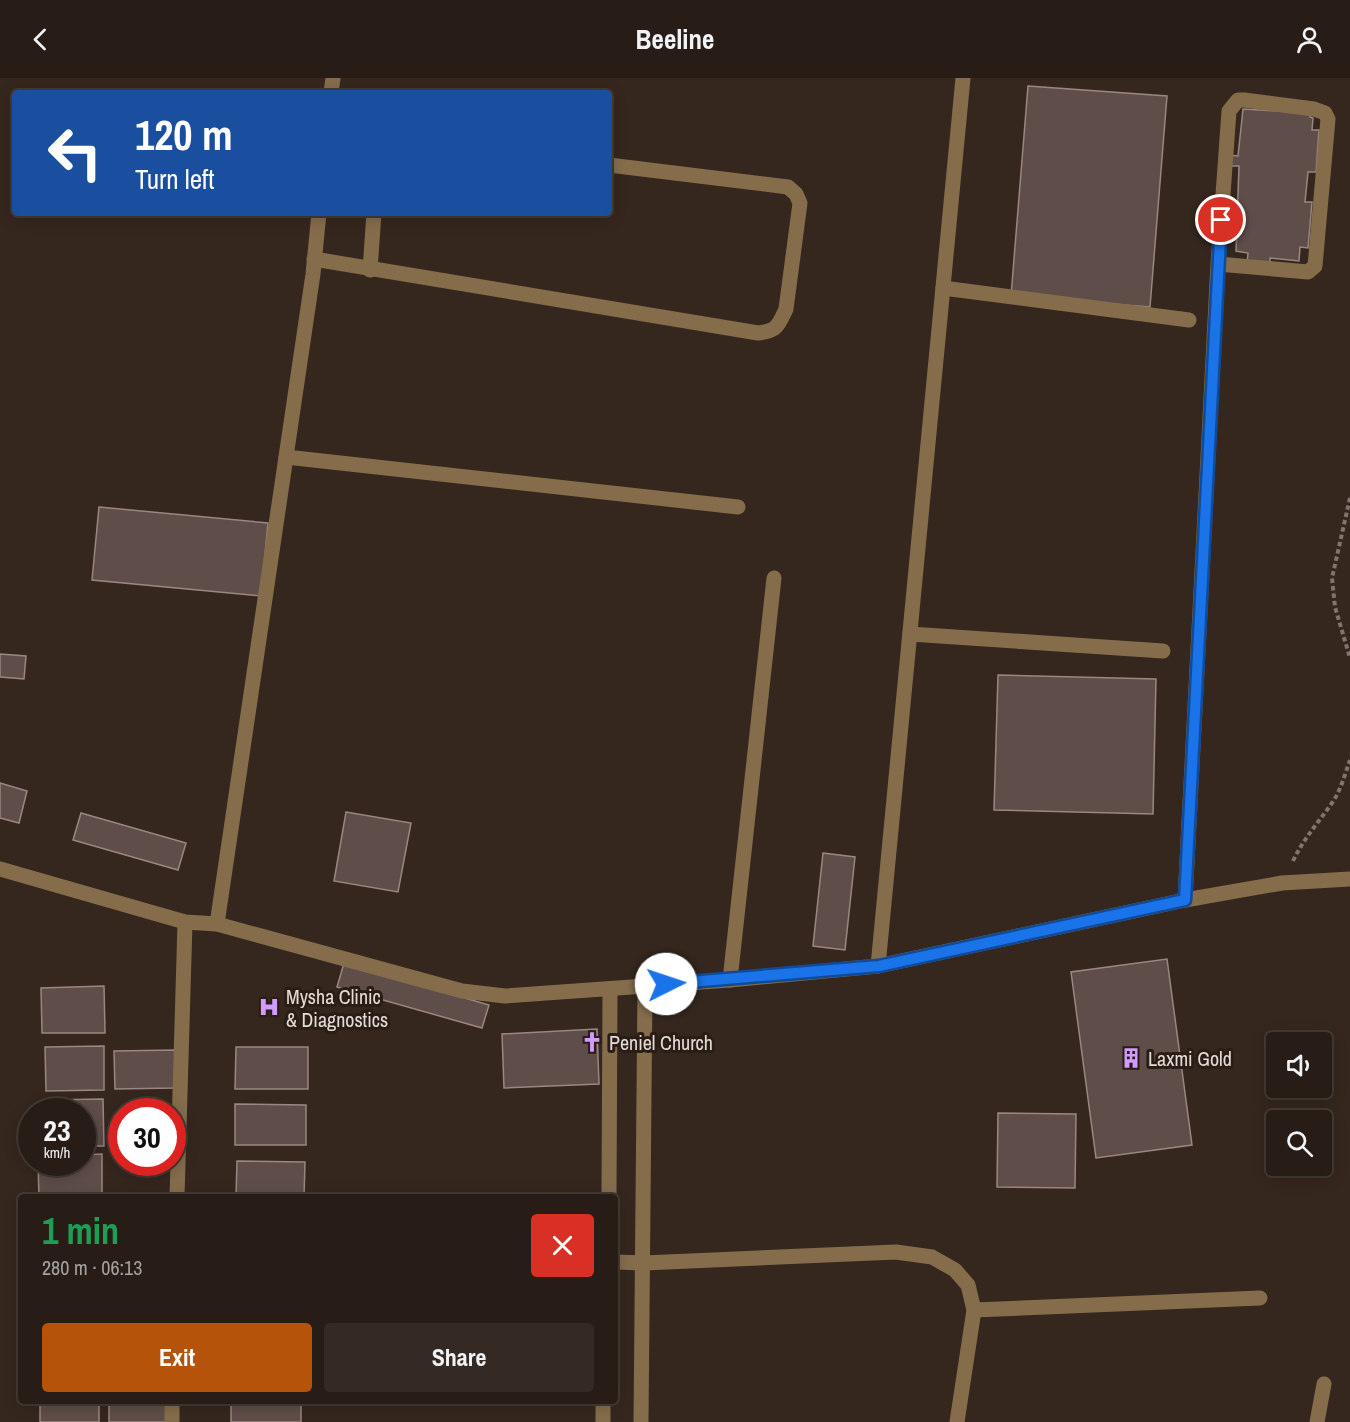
<!DOCTYPE html>
<html lang="en">
<head>
<meta charset="utf-8">
<style>
	body { margin:0; font-family:"Archivo Narrow",sans-serif; background:#342a23; color:#f1f3f6; height:100vh; display:flex; flex-direction:column; font-size:22px; white-space:nowrap }
	* { box-sizing:border-box; margin:0 }
	p { font-size:20px; color:#a5a2a1 }
	.icon { flex:none; width:33px; height:33px; fill:none; stroke:currentColor; stroke-width:2; stroke-linecap:round; stroke-linejoin:round }
	.map { position:relative; flex:1; overflow:hidden }
	.side { position:absolute; left:18px; top:1116px; width:600px; height:210px; display:flex; flex-direction:column; background:#281d16; border-radius:6px; box-shadow:0 3px 15px #0003,0 0 0 2px #443b35 }
	.side>* { flex:none }
	.banner { position:absolute; left:12px; top:12px; width:600px; height:126px; border-radius:6px; box-shadow:0 3px 15px #0003,0 0 0 2px #443b35; background:#1a4fa0; color:#fff; overflow:hidden }
	.controls { position:absolute; left:1266px; top:954px; display:grid; gap:12px }
	.controls a { display:grid; place-items:center; width:66px; height:66px; border-radius:6px; background:#281d16; box-shadow:0 3px 15px #0003,0 0 0 2px #443b35; font-size:30px }
	.speed { position:absolute; left:18px; top:1020px; display:flex; gap:12px; font-size:30px; font-weight:700; text-align:center }
	.speed>* { display:grid; place-content:center; width:78px; height:78px; border-radius:50%; background:#281d16; box-shadow:0 3px 15px #0003,0 0 0 2px #443b35; line-height:1 }
	.speed small { font-size:15px; font-weight:400 }
	.speed .limit { border:9px solid #d22; background:#fff; color:#111 }
	.pin { position:absolute; display:grid; place-items:center; width:51px; height:51px; color:#fff; margin:-26px; border:3px solid #fff; border-radius:50%; box-shadow:0 2px 6px #0007 }
	.me { position:absolute; width:66px; margin:-33px; rotate:86deg; stroke-linejoin:round; filter:drop-shadow(0 0 4px #0008) }
	.turn { display:flex; align-items:center; gap:21px; height:126px; padding:0 24px; font-size:27px }
	.turn .icon { width:78px; height:78px; stroke-width:2.5 }
	.turn b { display:block; font-size:42px; line-height:51px }
	.round { display:grid; place-items:center; flex:none; width:63px; height:63px; border-radius:6px; background:#342a23 }
	.headline { display:flex; align-items:center; justify-content:space-between; height:102px; padding:0 24px }
	h1 { font-size:36px; font-weight:800; line-height:45px; color:#1e9e55 }
	.action { display:flex; gap:12px; margin-top:auto; padding:12px 24px }
	.action a { flex:1; height:69px; border-radius:6px; background:#b45309; color:#fff; font-size:24px; font-weight:800; line-height:69px; text-align:center }
	.action a+a { background:#342a23; color:#f1f3f6 }
	header { display:flex; justify-content:space-between; align-items:center; height:78px; padding:0 24px; background:#281d16; font-size:27px; font-weight:800 }
	.map>svg:first-child { display:block }
	.building { fill:#5f4d49; stroke:#9b8682; stroke-width:1.5 }
	.lines { fill:none; stroke-linecap:round; stroke-linejoin:round }
	.path { stroke:#80746c; stroke-width:4; stroke-dasharray:4.5 3; stroke-linecap:butt }
	.minor { stroke:#856d4c; stroke-width:15 }
	.route-casing { stroke:#114b97; stroke-width:15 }
	.route { stroke:#1a73e8; stroke-width:10 }
	.labels { text-anchor:middle; dominant-baseline:central; stroke-width:6; stroke-linejoin:round; paint-order:stroke }
	.poi-label { font-size:20px; fill:#e5dcd6; stroke:#2a1d15; text-anchor:start }
</style>
</head>
<body>
<header><svg class="icon" aria-label="back" viewBox="0 0 24 24"><path d="M15 5l-7 7 7 7"/></svg>Beeline<svg class="icon" aria-label="person" viewBox="0 0 24 24"><circle cx="12" cy="8" r="4"/><path d="M4 21q1-7 8-7t8 7"/></svg></header>
<div class="map">
<svg width="1350" height="1344" viewBox="0 0 1350 1344">
	<rect width="100%" height="100%" fill="#35271e"/>
	<g class="building">
		<path d="M1028,8l139,10 -17,211 -139,-11z"/>
		<path d="M1243,31l67,4v4l3,1 -1,12h7l-3,42h-8l-3,30h7l-4,46 -8,-1 -1,14 -29,-3v7l-23,-2 1,-10 -12,-2 3,-85h-9v-11l8,1z"/>
		<path d="M99,429l169,16 -7,73 -169,-16z"/>
		<path d="M0,576l26,2 -2,23 -24,-2z"/>
		<path d="M998,597l158,4 -3,135 -159,-4z"/>
		<path d="M0,705l27,8 -8,32 -19,-5z"/>
		<path d="M346,734l65,11 -13,69 -64,-11z"/>
		<path d="M81,735l105,30 -8,27 -105,-30z"/>
		<path d="M823,775l32,4 -10,93 -32,-4z"/>
		<path d="M1167,881l25,186 -96,13 -25,-186z"/>
		<path d="M344,885l145,42 -7,23 -145,-41z"/>
		<path d="M104,908l1,47h-63l-1,-45z"/>
		<path d="M597,951l2,55 -95,4 -2,-54z"/>
		<path d="M104,968v44l-58,1 -1,-44z"/>
		<path d="M236,969h72v42h-73z"/>
		<path d="M175,972v38l-60,1 -1,-38z"/>
		<path d="M103,1021l1,47h-22v-34h-40v-12z"/>
		<path d="M235,1026l71,1v40h-71z"/>
		<path d="M998,1035l78,1 -1,74 -78,-1z"/>
		<path d="M102,1076v43h-63l-1,-35h44v-7z"/>
		<path d="M237,1083l68,1 -1,35h-68z"/>
		<rect x="40" y="1323" width="59" height="21"/>
		<rect x="109" y="1323" width="60" height="21"/>
		<rect x="231" y="1323" width="70" height="21"/>
	</g>
	<g class="lines">
		<g class="path">
			<path d="M1350,420l-18,80 3,29 15,51"/>
			<path d="M1293,783c11,-23 25,-38 39,-58 9,-13 13,-29 18,-43"/>
		</g>
		<g class="minor">
			<path d="M331,15l2,-15"/>
			<path d="M314,181l444,74c19,-2 20,-7 28,-24l14,-106 -4,-9 -8,-7 -179,-22"/>
			<path d="M370,192l4,-57"/>
			<path d="M943,210l246,32"/>
			<path d="M286,379l452,50"/>
			<path d="M910,556l253,17"/>
			<path d="M0,791l185,53 32,2 245,67 43,5 225,-16 148,-14 307,-66 97,-17 68,-4"/>
			<path d="M1185,822l33,-636 11,-153 9,-11h6l70,9 11,4 3,6 -13,147 -7,6 -90,-8"/>
			<path d="M217,846l96,-650 6,-61"/>
			<path d="M878,888l85,-888"/>
			<path d="M730,902l44,-402"/>
			<path d="M177,1119l8,-275"/>
			<path d="M609,1119l1,-208"/>
			<path d="M615,1184l29,1 252,-11 36,5 23,13 13,15 6,25 -17,112"/>
			<path d="M974,1232l286,-12"/>
			<path d="M172,1344v-21"/>
			<path d="M603,1344v-21"/>
			<path d="M641,1344l4,-436"/>
			<path d="M1317,1344l7,-38"/>
		</g>
	</g>
	<g class="lines">
		<g class="route-casing">
			<path id="route" d="M666,906l213,-18 306,-66 36,-680"/>
		</g>
		<use href="#route" class="route"/>
	</g>
	<defs>
		<g id="hospital-bare" transform="scale(1.62)"><path d="M-5-5h3v3.5h4V-5h3V5h-3V1.5h-4V5h-3Z" fill="#d29cfd" stroke="#2a1d15" stroke-width="2.5" paint-order="stroke"/></g>
		<g id="church-bare" transform="scale(1.62)"><path d="M-1.2-6h2.4v3.5h3.3v2.4h-3.3V6h-2.4V-.1h-3.3v-2.4h3.3Z" fill="#d29cfd" stroke="#2a1d15" stroke-width="2.5" paint-order="stroke"/></g>
		<g id="building-bare" transform="scale(1.62)"><path d="M-4-6H4V6H1V3H-1V6H-4ZM-2.5-4.3h1.7v1.8h-1.7ZM.8-4.3h1.7v1.8H.8ZM-2.5-1h1.7V.8h-1.7ZM.8-1h1.7V.8H.8Z" fill="#d29cfd" stroke="#2a1d15" stroke-width="2.5" paint-order="stroke"/></g>
	</defs>
	<g fill-rule="evenodd">
		<use href="#hospital-bare" x="269" y="929"/>
		<use href="#church-bare" x="592" y="964"/>
		<use href="#building-bare" x="1131" y="980"/>
	</g>
	<g class="labels">
		<g class="poi-label">
			<text x="286" y="918">Mysha Clinic<tspan x="286" dy="23">&amp; Diagnostics</tspan></text>
			<text x="609" y="964">Peniel Church</text>
			<text x="1148" y="980">Laxmi Gold</text>
		</g>
	</g>
</svg>
<div class="controls">
<a><svg class="icon" aria-label="sound" viewBox="0 0 24 24"><path d="M4 9h4l5-4v14l-5-4H4zM17 9q2 3 0 6"/></svg></a>
<a><svg class="icon" aria-label="search" viewBox="0 0 24 24"><circle cx="10" cy="10" r="6"/><path d="M15 15l6 6"/></svg></a>
</div>
<div class="speed"><div>23<small>km/h</small></div><div class="limit">30</div></div>
<div class="pin" style="left:1221px;top:142px;background:#d93025"><svg class="icon" aria-label="arrive" viewBox="0 0 24 24"><path d="M6 21V4h12l-3 4 3 4H6"/></svg></div>
<svg class="me" style="left:666px;top:906px" viewBox="-20 -20 40 40"><circle r="19" fill="#fff"/><path d="M0-13L10 11 0 6-10 11z" fill="#1a73e8"/></svg>
<div class="banner">
<div class="turn"><svg class="icon" aria-label="left" viewBox="0 0 24 24"><path d="M17 20v-9H6M10 6l-5 5 5 5"/></svg><div><b>120 m</b>Turn left</div></div>
</div>
<section class="side">
<div class="headline"><div><h1>1 min</h1><p>280 m · 06:13</p></div><a class="round" style="background:#d93025;color:#fff"><svg class="icon" aria-label="close" viewBox="0 0 24 24"><path d="M6 6l12 12M18 6L6 18"/></svg></a></div>
<div class="action"><a>Exit</a><a>Share</a></div>
</section>
</div>
</body>
</html>
